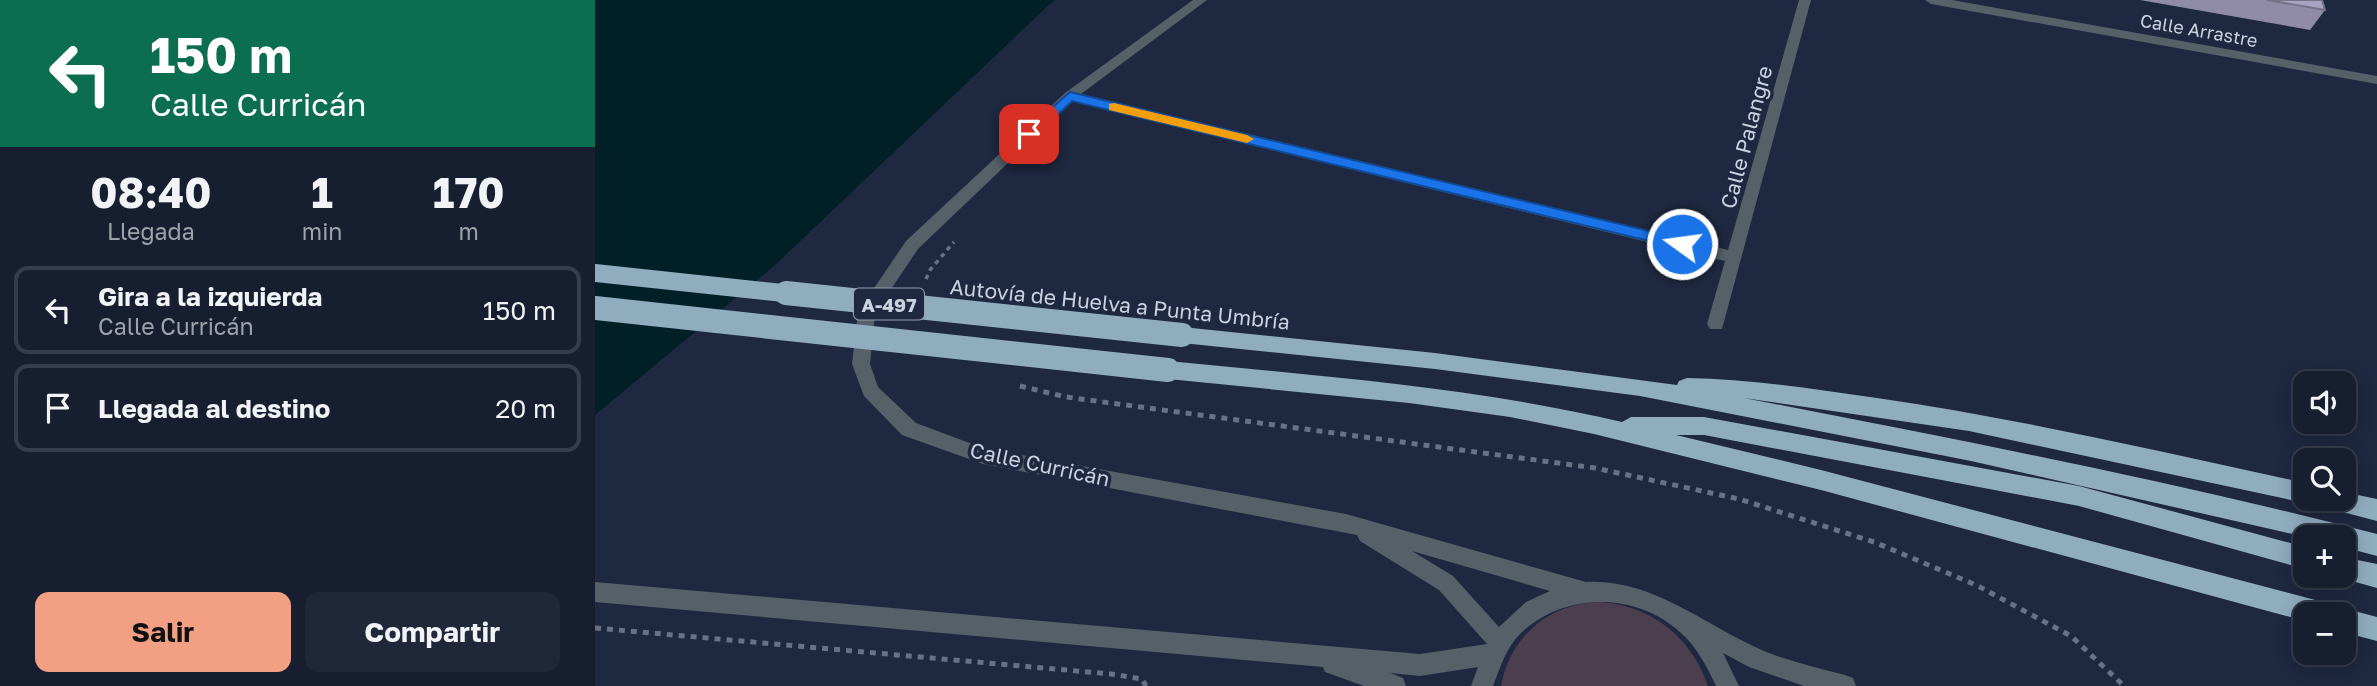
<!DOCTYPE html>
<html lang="es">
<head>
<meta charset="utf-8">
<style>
	body { margin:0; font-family:"Golos Text",sans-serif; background:#1f2738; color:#f1f3f6; height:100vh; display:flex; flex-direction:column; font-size:26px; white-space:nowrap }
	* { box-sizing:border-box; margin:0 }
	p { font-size:23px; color:#9ea2ab }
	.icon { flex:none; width:38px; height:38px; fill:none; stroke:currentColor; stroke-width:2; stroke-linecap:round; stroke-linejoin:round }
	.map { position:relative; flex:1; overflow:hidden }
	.details { display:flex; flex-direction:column; background:#161e30; width:595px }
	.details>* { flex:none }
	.top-card { background:#0b6e4f; color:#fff; overflow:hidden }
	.fabs { position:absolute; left:1698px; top:371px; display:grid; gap:14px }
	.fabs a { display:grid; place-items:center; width:63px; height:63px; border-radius:14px; background:#161e30; box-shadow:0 4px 18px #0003,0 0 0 2px #353c4c; font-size:35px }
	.pin { position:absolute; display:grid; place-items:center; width:60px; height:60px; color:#fff; margin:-30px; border-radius:14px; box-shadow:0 4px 10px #0006 }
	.me { position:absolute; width:77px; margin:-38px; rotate:284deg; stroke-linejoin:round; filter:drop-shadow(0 0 5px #0008) }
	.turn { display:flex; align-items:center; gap:24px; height:147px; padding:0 35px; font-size:32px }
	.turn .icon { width:91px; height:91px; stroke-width:2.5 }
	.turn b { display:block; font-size:49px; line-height:60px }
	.eta { display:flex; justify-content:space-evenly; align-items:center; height:119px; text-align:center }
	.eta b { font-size:42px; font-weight:700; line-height:49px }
	.button { display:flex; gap:14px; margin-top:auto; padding:14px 35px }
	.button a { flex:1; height:80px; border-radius:14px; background:#f39f84; color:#111; font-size:28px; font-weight:700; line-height:80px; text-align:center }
	.button a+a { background:#1f2738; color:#f1f3f6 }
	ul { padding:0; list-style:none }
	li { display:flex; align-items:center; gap:21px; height:88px; margin:0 14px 10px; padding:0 21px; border:4px solid #353c4c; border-radius:14px }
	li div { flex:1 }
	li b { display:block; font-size:26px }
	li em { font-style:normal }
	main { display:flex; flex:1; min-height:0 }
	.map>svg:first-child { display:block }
	.green { fill:#4b3f4f }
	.water { fill:#001f26 }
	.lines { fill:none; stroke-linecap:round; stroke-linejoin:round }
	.path-far1 { stroke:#687185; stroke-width:3.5; stroke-dasharray:4.5 4.5; stroke-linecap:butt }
	.path { stroke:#687185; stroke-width:5; stroke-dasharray:6 6; stroke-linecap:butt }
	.minor { fill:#556068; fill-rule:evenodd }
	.highway { fill:#90acbf; fill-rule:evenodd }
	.highway-bridge-far1 { stroke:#90acbf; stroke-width:18 }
	.highway-bridge { stroke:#90acbf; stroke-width:24 }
	.wall { fill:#908ca8 }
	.building { fill:#a8a3c3; stroke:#767288; stroke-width:2 }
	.route { fill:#1a73e8; stroke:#114b97; stroke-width:2 }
	.slow { fill:#f59e0b }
	.labels { text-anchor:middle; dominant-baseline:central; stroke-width:7; stroke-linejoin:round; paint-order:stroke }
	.far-street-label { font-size:18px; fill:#cbd2e2; stroke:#1e2840 }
	.shield { fill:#1e2840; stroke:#979fb1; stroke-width:2 }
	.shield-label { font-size:19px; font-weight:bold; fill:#cbd2e2 }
	.street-label { font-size:21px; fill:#cbd2e2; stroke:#1e2840 }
</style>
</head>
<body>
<main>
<section class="details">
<div class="top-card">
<div class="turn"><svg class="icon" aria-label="left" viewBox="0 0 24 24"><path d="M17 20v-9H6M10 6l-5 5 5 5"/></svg><div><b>150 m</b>Calle Curricán</div></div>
</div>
<div class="eta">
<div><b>08:40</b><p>Llegada</p></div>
<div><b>1</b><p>min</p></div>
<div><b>170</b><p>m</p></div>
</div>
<ul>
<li><svg class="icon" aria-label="left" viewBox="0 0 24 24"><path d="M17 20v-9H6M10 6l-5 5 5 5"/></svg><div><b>Gira a la izquierda</b><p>Calle Curricán</p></div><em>150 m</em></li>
<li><svg class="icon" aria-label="arrive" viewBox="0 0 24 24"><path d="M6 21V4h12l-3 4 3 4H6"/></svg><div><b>Llegada al destino</b></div><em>20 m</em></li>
</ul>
<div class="button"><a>Salir</a><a>Compartir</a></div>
</section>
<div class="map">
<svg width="1782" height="686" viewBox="0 0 1782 686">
	<rect width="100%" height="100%" fill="#1e2840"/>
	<path class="green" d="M1007,602c51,5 89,35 106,84h-207c9,-51 50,-84 101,-84z"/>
	<path class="water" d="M0,0h459l-279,265 -180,150z"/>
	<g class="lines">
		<path class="path-far1" d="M331,279l4,-9 24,-28"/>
		<g class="path">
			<path d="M425,386l46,11 529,71 144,31 135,43 102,43 95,51 53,50"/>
			<path d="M0,628l516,46 31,5 4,7"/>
		</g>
		<g class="minor">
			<path d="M598,0h14l-126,94 647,156 71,-250h12l-89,329h-12l-3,-5 18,-63 -652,-160 -155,148 -43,64 -5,51 8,23 38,36 67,25 363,66 240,68c64,-3 112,38 167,64 29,14 61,21 92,29l8,3 3,8h-52l-55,-19 -26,-14 16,33h-23c-9,-19 -19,-39 -35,-53 -45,-42 -118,-41 -161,1 -14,14 -20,34 -27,52h-22l7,-19 -58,9 -30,-3 13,5 3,8h-42l-39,-14 -2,-5 -728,-65v-20l825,72 67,-10 -48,-54 -79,-49 -3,-6 -374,-71 -81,-29 -38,-39 -12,-32 6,-52 48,-71 159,-148zM817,551l138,40 -24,11 -27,25 -46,-51z"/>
			<path d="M1330,0h27l425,76v8l-446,-80z"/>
		</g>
		<g class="highway">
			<path d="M587,327l253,26 242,32 2,-4 8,-3c64,1 127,11 190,20 144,21 286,54 428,85v16h9l-9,4 -336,-72 -225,-33c212,41 424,82 633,136v22l-34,-9v-10h-37l-335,-76 -331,-65 -205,-27 -253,-26 -7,-2 -3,-6 3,-6z"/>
			<path d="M573,361c152,15 305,26 454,61l9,-5h73l375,69 226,61v22l-226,-63 -375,-71h-28l145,35 502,132 9,3 3,6 8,-3 34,9v24l-34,-9v-18h-38v7l-484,-131 -227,-56 -84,-17 -101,-14 -241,-24 -8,-3 -3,-6 3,-6z"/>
			<path d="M1748,492l34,7v22l-57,-15 -4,-7h27z"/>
			<path d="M1748,557l34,7v24l-43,-12h9z"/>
		</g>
		<path class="highway-bridge-far1" d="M0,273l207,22"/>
		<g class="highway-bridge">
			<path d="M191,293l396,42"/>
			<path d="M0,308l573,62"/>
		</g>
	</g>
	<path class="wall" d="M1545,0h182l3,10 -15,20z"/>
	<path class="building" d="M1672,0h55l3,10z"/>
	<path class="route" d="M475,92l612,147 7,5 -7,5 -610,-148 -38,36h-9v-6z"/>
	<path class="slow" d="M519,103l133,32 7,4 -7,4 -138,-33v-6z"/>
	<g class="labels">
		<g class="far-street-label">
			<text transform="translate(1604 30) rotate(10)">Calle Arrastre</text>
		</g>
		<rect class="shield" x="259" y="288.5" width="70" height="31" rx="5"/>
		<g class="shield-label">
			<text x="294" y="304">A-497</text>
		</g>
		<g class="street-label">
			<text transform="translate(1151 137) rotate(-75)">Calle Palangre</text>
			<text transform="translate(525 304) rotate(6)">Autovía de Huelva a Punta Umbría</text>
			<text transform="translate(445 464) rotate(12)">Calle Curricán</text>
		</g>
	</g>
</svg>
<div class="fabs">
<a><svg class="icon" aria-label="sound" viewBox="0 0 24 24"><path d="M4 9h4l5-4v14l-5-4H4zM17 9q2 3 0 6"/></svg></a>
<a><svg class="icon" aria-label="search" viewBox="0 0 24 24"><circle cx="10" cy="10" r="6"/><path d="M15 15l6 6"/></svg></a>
<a>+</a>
<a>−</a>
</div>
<div class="pin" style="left:434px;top:134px;background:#d93025"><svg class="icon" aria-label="arrive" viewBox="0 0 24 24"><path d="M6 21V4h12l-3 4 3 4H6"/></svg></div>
<svg class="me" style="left:1087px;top:244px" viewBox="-20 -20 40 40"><circle r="17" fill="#1a73e8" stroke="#fff" stroke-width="3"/><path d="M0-11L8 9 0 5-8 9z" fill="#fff"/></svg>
</div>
</main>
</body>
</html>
